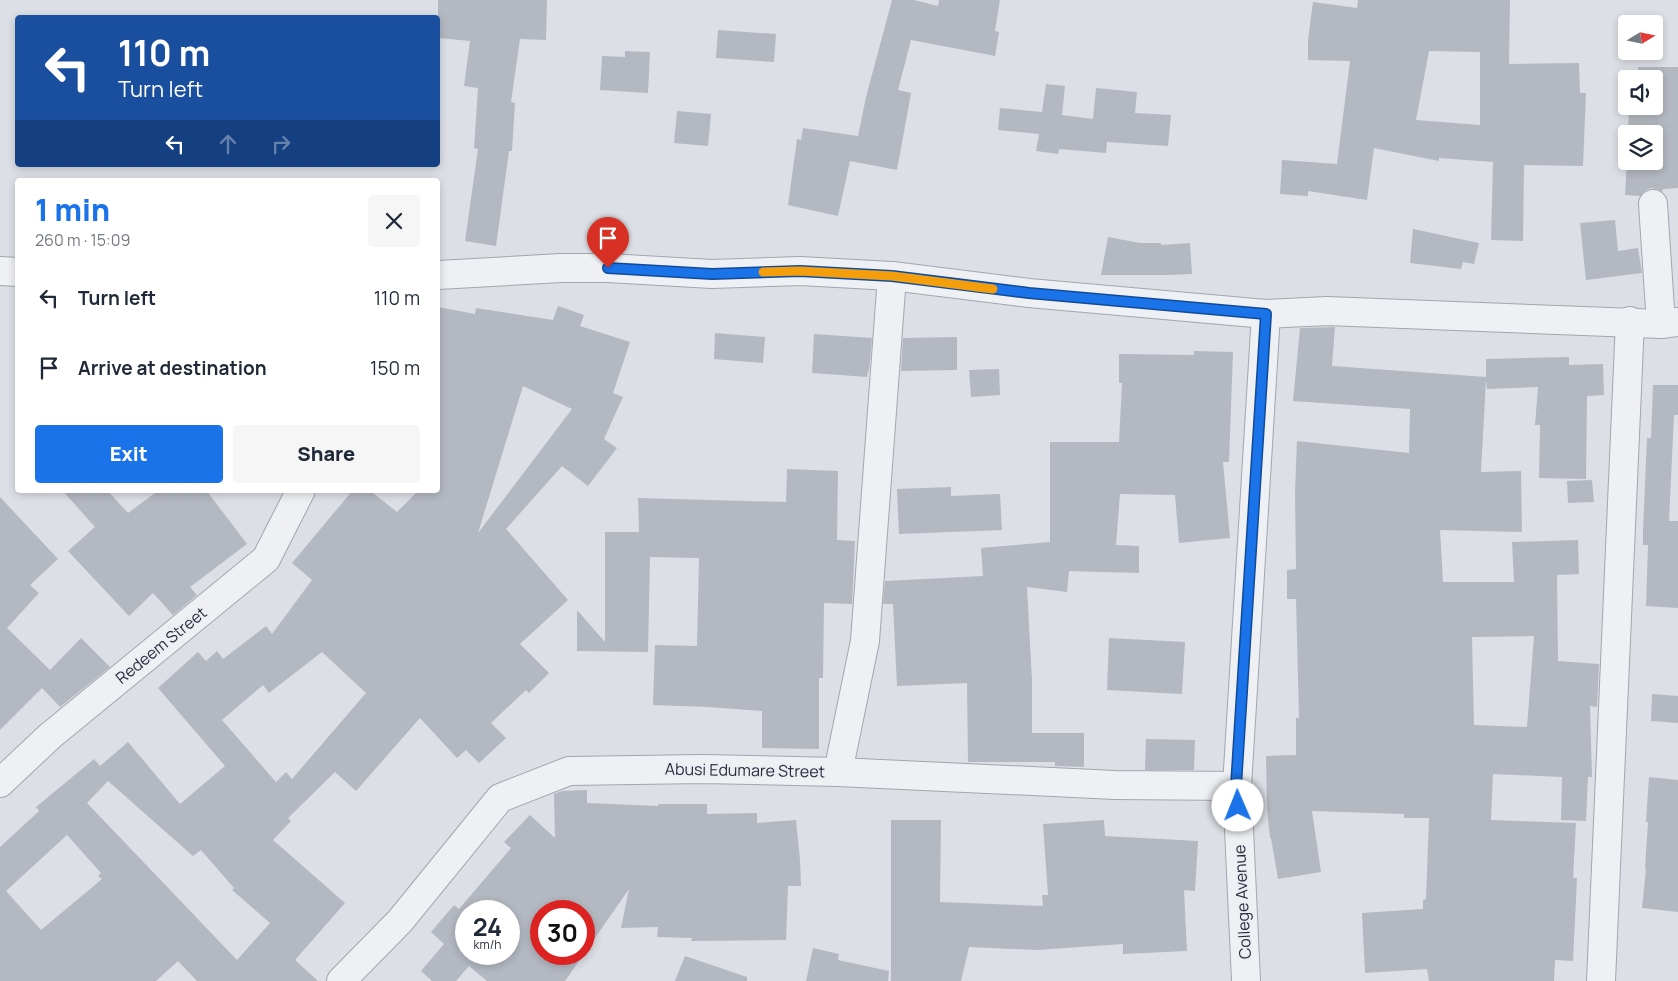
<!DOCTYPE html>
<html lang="en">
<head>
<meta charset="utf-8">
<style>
	body { margin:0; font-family:Manrope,sans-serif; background:#f6f6f7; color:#1f2937; height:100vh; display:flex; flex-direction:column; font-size:19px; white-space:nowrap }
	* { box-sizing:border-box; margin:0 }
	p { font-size:16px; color:#747a83 }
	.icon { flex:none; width:28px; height:28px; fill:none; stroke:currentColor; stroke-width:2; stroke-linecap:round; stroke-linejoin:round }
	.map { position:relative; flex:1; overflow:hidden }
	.sheet { position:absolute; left:15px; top:178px; width:425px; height:315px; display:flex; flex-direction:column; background:#fff; border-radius:5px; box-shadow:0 2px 8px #0003 }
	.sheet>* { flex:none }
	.guide { position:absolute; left:15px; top:15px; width:425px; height:152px; border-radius:5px; box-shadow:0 2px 8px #0003; background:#1a4fa0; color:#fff; overflow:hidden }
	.needle { width:32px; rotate:80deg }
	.fabs { position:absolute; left:1618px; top:15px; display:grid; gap:10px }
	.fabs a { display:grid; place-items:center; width:45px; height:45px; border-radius:5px; background:#fff; box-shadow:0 2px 8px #0003; font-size:25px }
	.speed { position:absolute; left:455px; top:900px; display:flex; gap:10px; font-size:25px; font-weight:700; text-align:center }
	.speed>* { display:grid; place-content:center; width:65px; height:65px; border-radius:50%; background:#fff; box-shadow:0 2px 8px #0003; line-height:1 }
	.speed small { font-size:12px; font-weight:400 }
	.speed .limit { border:8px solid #d22; background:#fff; color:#111 }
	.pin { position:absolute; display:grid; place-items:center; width:42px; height:42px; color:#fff; margin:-51px -21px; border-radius:50% 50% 50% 0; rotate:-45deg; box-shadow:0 0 5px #0007 }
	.pin .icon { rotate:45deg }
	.me { position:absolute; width:55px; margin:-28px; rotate:359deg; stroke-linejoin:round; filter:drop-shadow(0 0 4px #0008) }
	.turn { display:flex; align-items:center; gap:18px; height:105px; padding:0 20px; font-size:22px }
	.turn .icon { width:65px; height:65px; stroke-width:2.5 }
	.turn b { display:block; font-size:35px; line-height:42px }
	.lanes { display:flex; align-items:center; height:48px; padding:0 20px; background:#0003; justify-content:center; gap:25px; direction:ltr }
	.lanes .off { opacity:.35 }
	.round { display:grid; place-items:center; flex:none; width:52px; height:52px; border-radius:5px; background:#f6f6f7 }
	.overview { display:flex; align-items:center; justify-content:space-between; height:85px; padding:0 20px }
	h1 { font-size:30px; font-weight:800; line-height:38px; color:#1a73e8 }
	.button { display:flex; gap:10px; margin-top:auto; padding:10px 20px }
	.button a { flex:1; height:58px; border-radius:5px; background:#1a73e8; color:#fff; font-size:20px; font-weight:800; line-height:58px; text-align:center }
	.button a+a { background:#f6f6f7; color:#1f2937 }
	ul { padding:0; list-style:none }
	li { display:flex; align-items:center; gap:15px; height:70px; padding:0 20px }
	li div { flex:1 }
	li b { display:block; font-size:19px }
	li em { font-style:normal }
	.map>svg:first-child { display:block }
	.building { fill:#b4b8c1; fill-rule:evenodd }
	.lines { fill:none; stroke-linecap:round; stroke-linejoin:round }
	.minor-casing { stroke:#a2a6ae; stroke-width:30 }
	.minor { stroke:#eef0f4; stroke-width:28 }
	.route-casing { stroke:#114b97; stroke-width:12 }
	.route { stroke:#1a73e8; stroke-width:9 }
	.slow { stroke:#f59e0b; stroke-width:9 }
	.labels { text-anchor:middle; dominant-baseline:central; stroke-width:4; stroke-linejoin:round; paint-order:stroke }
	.street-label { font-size:16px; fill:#272d3a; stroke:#ebeef3 }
</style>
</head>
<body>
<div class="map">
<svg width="1678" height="981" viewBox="0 0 1678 981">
	<rect width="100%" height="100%" fill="#dcdfe5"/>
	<g class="building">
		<path d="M438,0h109l-1,40 -26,-1 -9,63 4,1 -3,48h-3l-13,95 -31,-5 13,-92 -4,-1 4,-60 -14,-2 6,-45 -32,-3z"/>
		<path d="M892,0h22l24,6 1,-6h61l-5,31 4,1 -4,24 -84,-16 -13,50 13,3 -14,77 -47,-9 -12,55 -50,-11 9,-66 4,1 2,-12 55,8 8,-39z"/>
		<path d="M1358,0h152l-1,64 70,-1 1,30h6l-3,73 -59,-1 -1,76 -32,-1 2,-78 -54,-4v3l-65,-13 -7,52 -59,-9v5l-28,-2 2,-34 55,4 13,-103 -42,-1v-20l5,-38 44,6zM1429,51l51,1v73l-64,-5z"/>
		<path d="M718,30l58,4 -2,28 -58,-4z"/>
		<path d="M625,51l25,1 -2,41 -48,-3 2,-34 23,1z"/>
		<path d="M1638,67h40v121l-15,1 -1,3 -3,-2 -8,-2 -6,3 -5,5 -15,-1 2,-34h27v-27h-26l1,-28h25v-27h-16z"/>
		<path d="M1046,84l19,2 -3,29 31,4 3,-31 41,4 -2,21 36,2 -3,31 -61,-4 -1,11 -47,-4 -1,5 -22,-3 3,-17 -41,-4 2,-22 42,4z"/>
		<path d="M677,111l34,3 -3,32 -34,-3z"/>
		<path d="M1615,220l3,31 20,-3 4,25 -56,7 -6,-57z"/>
		<path d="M1413,229l66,14 -5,21 -11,-2 -2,7 -51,-6z"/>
		<path d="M1108,237l32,6h21v2l29,-2 2,31 -24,1h-67z"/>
		<path d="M558,306l26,9 -4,11 50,16 -17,51 10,4 -19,42 13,9 -29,38 -26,-20 -56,63 62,71 -48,44 29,29 -20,20 -3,-3 -35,33 15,15 -27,25 -13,-13 -9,8 -37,-40 -64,73 -21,-19 -47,46 3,3 -18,19 72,63 -50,57 23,21h-121l-19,-20 -22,20h-156v-134l39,-36 -3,-4 58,-48 6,7 28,-24 52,62 45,-38 -67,-78 40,-36 8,9 11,-10 6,8 43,-33 6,8 40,-54 -20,-17 61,-73h16l28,22 22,-22h19v-183l37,7 1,-6 77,12zM523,386l49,23 -94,124zM322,652l44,41 -74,86 -6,-7 -10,10 -54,-62 41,-35 6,8zM108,781l85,75 8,-6 33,38 -2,2 38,33 -33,37 -150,-157zM67,835l34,38 -3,3 4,3 -61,51 -35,-39z"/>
		<path d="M1335,327l-3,39 154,11v-18l83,-2v8l34,-1 1,31 -17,1 -1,83 -47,-1 1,-53h-5l3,-38 -51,2 -1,-9 -5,92 40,-1 1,61 -82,-2 3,52h71l-2,-40 66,-2 1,34 -22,1 1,86 41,3 -2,43 -7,-1 2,71h-4l-2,44 -25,-1 1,-43 -69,-3 -2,46 85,3 -3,55h4l-4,83 -18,-1 -1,21h-125l-2,-12 -62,4 -3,-60 61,-4v-9l3,-1 3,-81h-25v-4l-92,-3 9,61 -43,7 -7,-41h-1l-3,-29 -1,-53 30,-1v-37h3l-3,-119h-9v-29l9,-1 -1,-78 2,-50 112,12 1,-44 -117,-8 7,-73zM1534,636l-7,91 -53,-2 -2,-88z"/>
		<path d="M715,333l50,4 -2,26 -49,-4z"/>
		<path d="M814,334l58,4 -3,33h-1l-1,6 -55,-4z"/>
		<path d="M957,337v33l-56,1 2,-33z"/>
		<path d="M1194,351l39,1 -4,110h-6l7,76 -51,5 -4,-48 -55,-1 -4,51 23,1v27l-70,-2 -2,21 -40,-5 5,93v53h52v34l-29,-1v-4h-87l-1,-79 -70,3 -4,-82h-10l2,-23 98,-5 -2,-28 69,-6v-100h69l3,-59h-3v-29l75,1z"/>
		<path d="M999,369l1,26 -29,2 -2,-27z"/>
		<path d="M1653,385h25v30h-4l-5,106h9v87l-32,-2 2,-61h-5v-15l4,-92h4z"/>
		<path d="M787,469l51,2 -1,69 18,1 -3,63 -28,-1 -1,75h-4v71l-57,-1v-37l-54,-4 -55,-2 2,-60 42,1 2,-88 -49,-1 -2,95 -71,-1v-41l28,32v-110h34l-1,-34 148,4z"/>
		<path d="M1592,480l2,22 -26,1 -1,-22z"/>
		<path d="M951,487v9l49,-2 2,36 -103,4 -2,-45z"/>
		<path d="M62,490h45l21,23 31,-23h47l41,54 -57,43 7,8 -24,20 -20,-22 -24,23 -61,-65 27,-24z"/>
		<path d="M0,497l58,62 -28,26 9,8 -32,35 43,42 31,-32 29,29 -50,40 -18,-19 -42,42z"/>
		<path d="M1109,638l76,4 -3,52 -75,-4z"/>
		<path d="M1652,694l26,2v27l-27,-2z"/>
		<path d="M1146,739l49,1 -1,30h-49z"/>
		<path d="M1649,777l29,3v132l-36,-4 4,-39h-1l3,-47h-2z"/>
		<path d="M587,790v13l71,3v-2h49v10l50,-1v10l39,-3 4,40 1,26h-13l-2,54 -95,1 1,-3 -35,-1 1,-10 -37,1 8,-39 -64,92h-78l-18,-15 -13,15h-24l-11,-10 23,-27 -13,-12 23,-27 5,4 52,-61 -7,-6 26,-27 25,23 -1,-44 8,-3zM466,911h43v43h-43zM541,911h43v43h-43z"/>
		<path d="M891,820h50l-1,82 103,4 -1,-11h6l-5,-71 61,-4 1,16 93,5 -3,50 -11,-1 3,61 -64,3v-10l-86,6 -68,-3 -8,34h-70z"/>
		<path d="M813,948l26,6 -1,6 51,11 -1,10h-82z"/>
		<path d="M685,956l62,21v4h-72z"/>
	</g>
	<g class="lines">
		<g class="minor-casing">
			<g id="minor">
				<path d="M1653,204l8,120"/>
				<path d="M0,271l18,1"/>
				<path d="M438,275l123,-7h47l104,6 88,-3 92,5 137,17 237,21 61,-3 334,13 17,-2"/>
				<path d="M838,772l27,-131 27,-365"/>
				<path d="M0,783l50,-47 216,-177 35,-69"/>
				<path d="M341,981l59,-60 100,-123 69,-27 133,-2 136,3 277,13 122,1"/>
				<path d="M1246,981l-9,-195 29,-472"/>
				<path d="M1601,981l29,-660"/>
			</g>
		</g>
		<use href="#minor" class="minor"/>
	</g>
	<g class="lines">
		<g class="route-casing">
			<path id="route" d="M608,268l104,6 88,-3 92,5 137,17 237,21 -30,472 2,20"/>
		</g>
		<use href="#route" class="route"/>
		<path class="slow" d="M763,272l37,-1 92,5 101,13"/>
	</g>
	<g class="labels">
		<g class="street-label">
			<text transform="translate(161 645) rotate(-39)">Redeem Street</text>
			<text transform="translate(745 770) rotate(1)">Abusi Edumare Street</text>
			<text transform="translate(1242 902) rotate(-93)">College Avenue</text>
		</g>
	</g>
</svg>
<div class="fabs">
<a><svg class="needle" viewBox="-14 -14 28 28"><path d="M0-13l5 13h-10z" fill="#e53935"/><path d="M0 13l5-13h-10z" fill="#747a83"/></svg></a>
<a><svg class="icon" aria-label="sound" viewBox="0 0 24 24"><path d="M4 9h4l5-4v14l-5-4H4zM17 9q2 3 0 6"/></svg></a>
<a><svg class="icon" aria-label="layers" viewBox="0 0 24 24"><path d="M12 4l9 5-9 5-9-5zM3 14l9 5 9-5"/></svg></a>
</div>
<div class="speed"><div>24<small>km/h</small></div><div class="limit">30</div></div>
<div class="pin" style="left:608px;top:268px;background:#d93025"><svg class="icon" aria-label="arrive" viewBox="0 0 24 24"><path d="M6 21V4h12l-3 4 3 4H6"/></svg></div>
<svg class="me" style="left:1238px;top:806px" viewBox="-20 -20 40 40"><circle r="19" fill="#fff"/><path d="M0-13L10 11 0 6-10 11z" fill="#1a73e8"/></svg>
<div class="guide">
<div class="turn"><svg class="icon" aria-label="left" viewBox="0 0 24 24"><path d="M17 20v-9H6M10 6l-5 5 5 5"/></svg><div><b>110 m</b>Turn left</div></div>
<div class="lanes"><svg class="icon" aria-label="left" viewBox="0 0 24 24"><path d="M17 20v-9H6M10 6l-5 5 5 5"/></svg><svg class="icon off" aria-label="ahead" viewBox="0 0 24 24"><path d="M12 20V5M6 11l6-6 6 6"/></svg><svg class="icon off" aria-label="right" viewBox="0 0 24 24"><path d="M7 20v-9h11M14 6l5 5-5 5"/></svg></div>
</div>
<section class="sheet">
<div class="overview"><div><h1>1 min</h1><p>260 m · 15:09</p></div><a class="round"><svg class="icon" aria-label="close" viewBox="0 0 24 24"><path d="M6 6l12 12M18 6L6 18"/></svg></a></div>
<ul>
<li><svg class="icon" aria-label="left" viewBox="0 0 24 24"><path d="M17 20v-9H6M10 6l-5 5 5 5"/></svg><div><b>Turn left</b></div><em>110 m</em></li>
<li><svg class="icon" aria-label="arrive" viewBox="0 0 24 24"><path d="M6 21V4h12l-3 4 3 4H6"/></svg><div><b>Arrive at destination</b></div><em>150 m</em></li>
</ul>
<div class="button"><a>Exit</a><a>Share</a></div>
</section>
</div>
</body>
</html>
